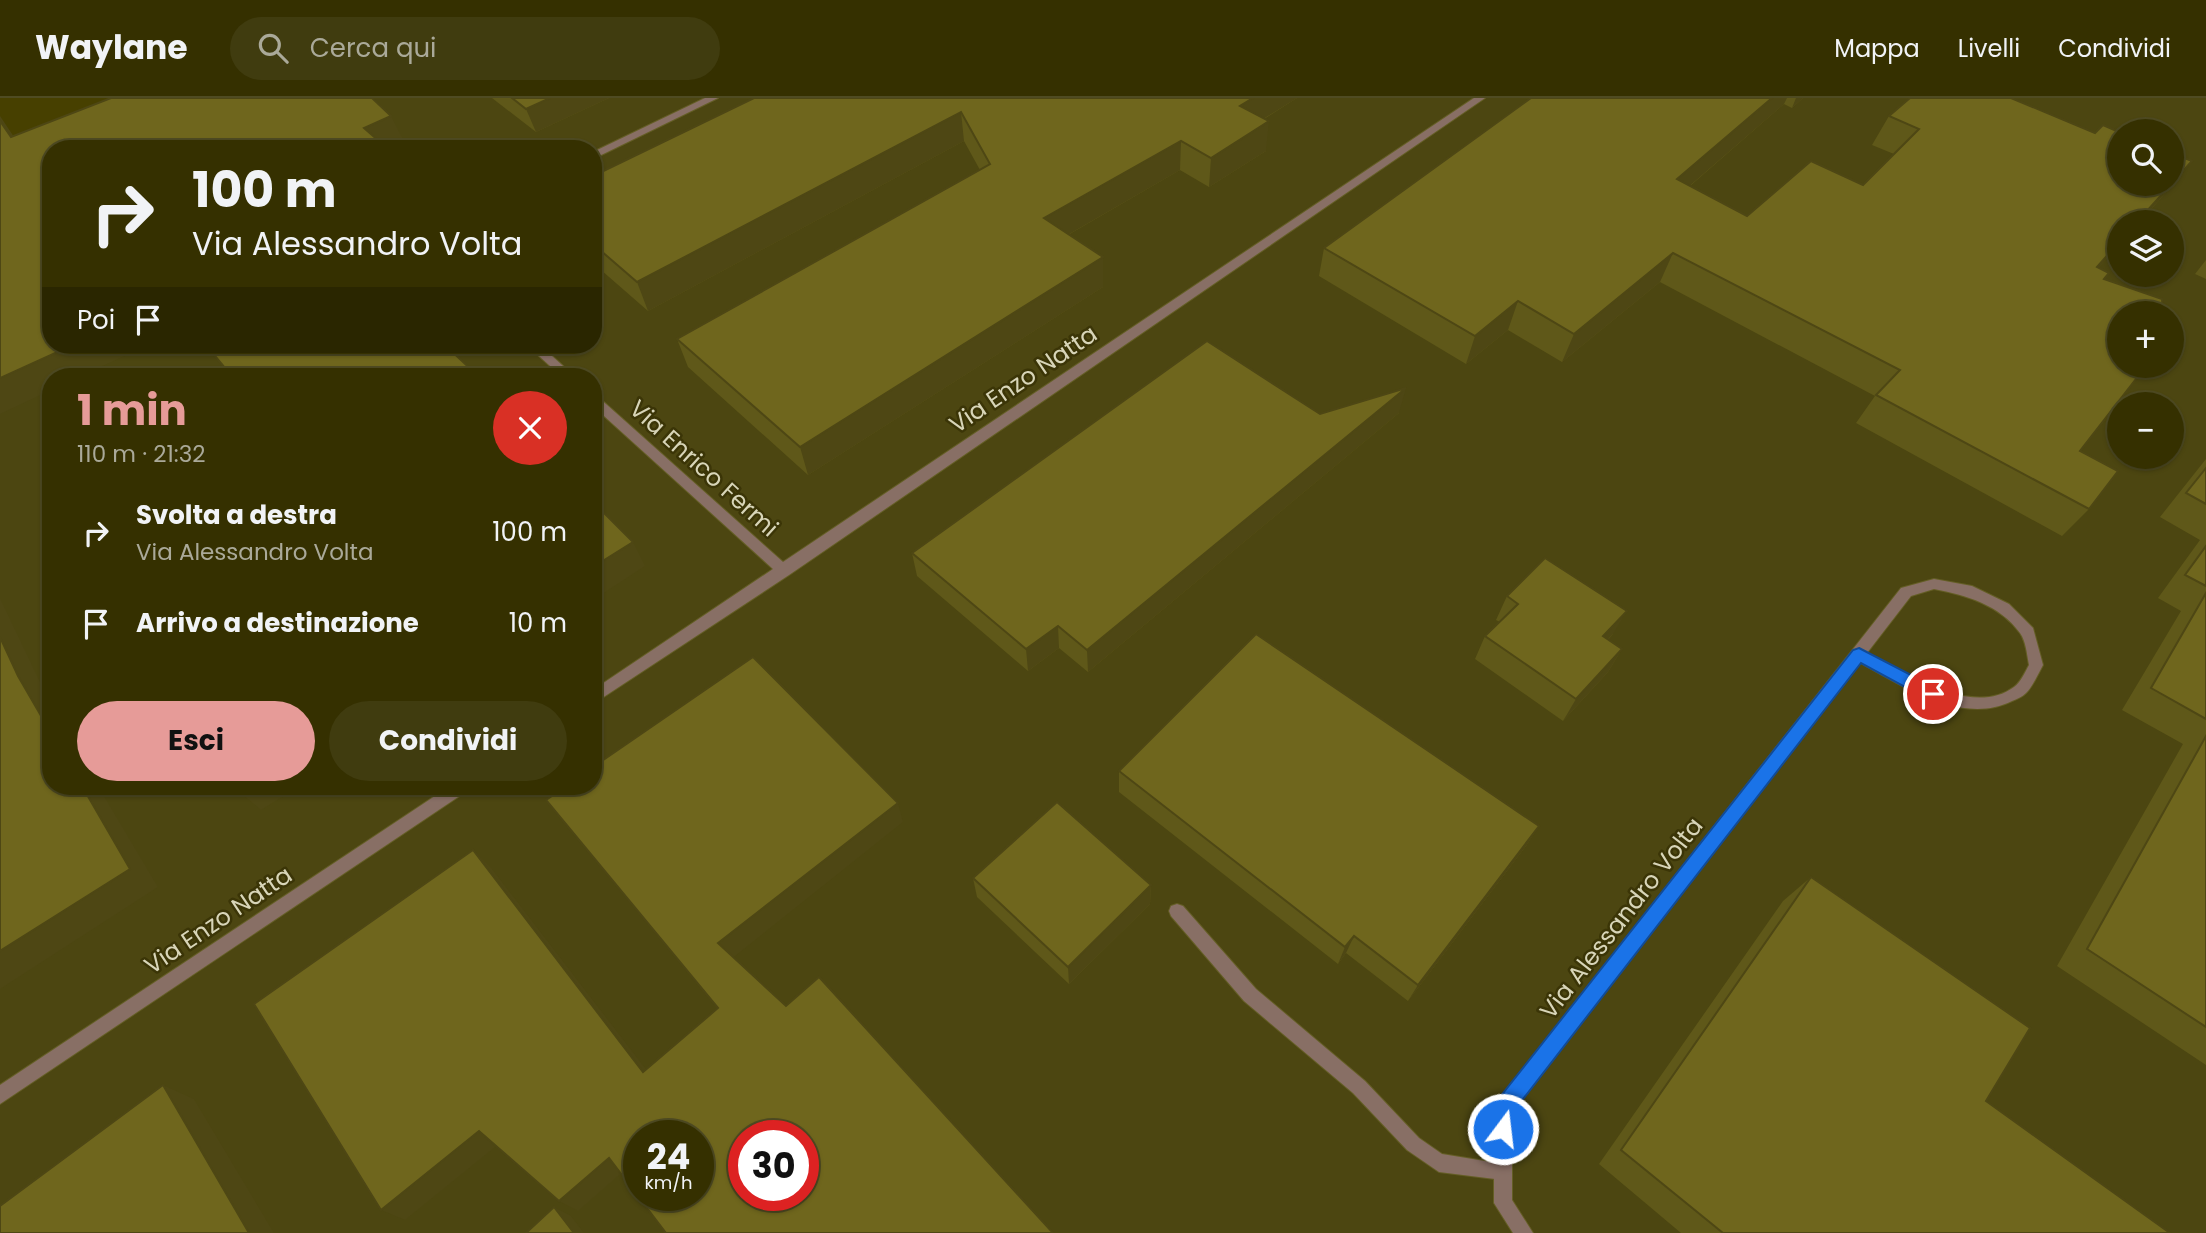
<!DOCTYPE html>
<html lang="it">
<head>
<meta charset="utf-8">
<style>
	body { margin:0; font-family:Poppins,sans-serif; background:#403c0f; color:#f1f3f6; height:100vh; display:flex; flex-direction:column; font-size:26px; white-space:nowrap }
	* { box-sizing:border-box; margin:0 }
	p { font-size:23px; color:#aaa999 }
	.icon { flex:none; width:38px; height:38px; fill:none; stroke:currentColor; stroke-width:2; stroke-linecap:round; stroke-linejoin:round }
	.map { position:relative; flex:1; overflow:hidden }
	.drawer { position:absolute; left:42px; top:270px; width:560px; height:427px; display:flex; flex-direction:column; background:#353000; border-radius:28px; box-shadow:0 2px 5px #0004,0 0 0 2px #4f4b22 }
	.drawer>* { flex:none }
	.guide { position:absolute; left:42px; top:42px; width:560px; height:214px; border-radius:28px; box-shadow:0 2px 5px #0004,0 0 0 2px #4f4b22; background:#353000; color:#f1f3f6; overflow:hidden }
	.buttons { position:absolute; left:2107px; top:21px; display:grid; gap:14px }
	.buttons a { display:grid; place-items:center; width:77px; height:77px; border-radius:50%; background:#353000; box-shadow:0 2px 5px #0004,0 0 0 2px #4f4b22; font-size:35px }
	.speed { position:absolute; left:623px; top:1022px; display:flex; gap:14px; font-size:35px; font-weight:700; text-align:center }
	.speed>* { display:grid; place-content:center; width:91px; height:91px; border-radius:50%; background:#353000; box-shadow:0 2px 5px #0004,0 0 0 2px #4f4b22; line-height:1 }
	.speed small { font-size:18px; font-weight:400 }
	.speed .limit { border:10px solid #d22; background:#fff; color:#111 }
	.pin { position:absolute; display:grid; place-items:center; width:60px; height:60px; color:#fff; margin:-30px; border:4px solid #fff; border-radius:50%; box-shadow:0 2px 7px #0007 }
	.me { position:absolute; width:77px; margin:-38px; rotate:15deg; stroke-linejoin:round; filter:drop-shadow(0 0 5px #0008) }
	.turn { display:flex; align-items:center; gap:24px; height:147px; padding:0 35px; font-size:32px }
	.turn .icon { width:91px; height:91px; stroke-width:2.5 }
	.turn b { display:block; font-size:49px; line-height:60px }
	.then { display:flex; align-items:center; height:66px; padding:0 35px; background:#0003; gap:14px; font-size:26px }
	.round { display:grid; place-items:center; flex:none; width:74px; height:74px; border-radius:37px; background:#403c0f }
	.overview { display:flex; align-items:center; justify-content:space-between; height:119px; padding:0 35px }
	h1 { font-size:42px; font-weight:700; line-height:52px; color:#e69b98 }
	.cta { display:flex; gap:14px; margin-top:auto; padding:14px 35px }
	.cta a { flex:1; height:80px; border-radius:42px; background:#e69b98; color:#111; font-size:28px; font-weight:700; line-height:80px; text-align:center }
	.cta a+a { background:#403c0f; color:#f1f3f6 }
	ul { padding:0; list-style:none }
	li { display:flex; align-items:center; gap:21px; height:91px; padding:0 35px }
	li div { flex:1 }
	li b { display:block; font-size:26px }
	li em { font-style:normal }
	header { display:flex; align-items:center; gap:42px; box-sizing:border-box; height:98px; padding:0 35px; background:#353000; border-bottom:2px solid #4f4b22 }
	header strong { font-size:33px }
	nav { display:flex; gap:38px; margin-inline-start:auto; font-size:24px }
	.search { width:490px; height:63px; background:#403c0f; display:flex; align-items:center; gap:18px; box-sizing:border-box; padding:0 24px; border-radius:38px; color:#aaa999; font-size:26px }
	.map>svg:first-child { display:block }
	.built { fill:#4c4611; fill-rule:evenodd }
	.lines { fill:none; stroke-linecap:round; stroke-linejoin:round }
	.service-casing { stroke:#645e25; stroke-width:2 }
	.minor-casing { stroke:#645e25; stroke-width:2 }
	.service { fill:#886f65; fill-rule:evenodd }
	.minor { fill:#886f65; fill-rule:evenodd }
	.wall { fill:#5f5819 }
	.shaded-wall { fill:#4e4714 }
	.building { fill:#6f661d; stroke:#4e4714; stroke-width:2; fill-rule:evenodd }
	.route { fill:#1a73e8; stroke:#114b97; stroke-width:2 }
	.labels { text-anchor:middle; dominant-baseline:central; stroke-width:5; stroke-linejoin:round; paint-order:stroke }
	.street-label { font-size:24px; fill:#d8d5b8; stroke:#3b3507 }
</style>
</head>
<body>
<header>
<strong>Waylane</strong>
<div class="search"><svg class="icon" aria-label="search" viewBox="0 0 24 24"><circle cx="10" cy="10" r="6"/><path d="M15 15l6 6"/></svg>Cerca qui</div>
<nav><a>Mappa</a><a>Livelli</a><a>Condividi</a></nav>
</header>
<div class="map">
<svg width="2206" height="1135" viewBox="0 0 2206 1135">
	<rect width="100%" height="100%" fill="#474000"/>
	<path class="built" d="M299,0h1907v1135h-2206v-1011l51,123h542v-196h-416zM2119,33h53v53h-53zM2119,124h53v53h-53zM2119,215h53v53h-53zM51,278h542v410h-542zM2119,306h53v53h-53zM639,1038h59v59h-59zM744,1038h59v59h-59z"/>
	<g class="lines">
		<g class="service-casing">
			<path id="service" d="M1177,806l6,2 73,83 109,92 54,57 23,16 67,11 3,6 -3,6 -6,3 -64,-8 -32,-22 -54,-57 -109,-92 -73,-85 -2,-5 2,-5z"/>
		</g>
		<g class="minor-casing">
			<g id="minor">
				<path d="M705,0h13l-125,61v-7z"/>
				<path d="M1474,0h11l-696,477 -196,129v-14l180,-121 -180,-163v-11l4,1 186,166z"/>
				<path d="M527,247h13l34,31h-13z"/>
				<path d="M1934,481l38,7 37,18 24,24 10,37c-5,9 -10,21 -17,28 -4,4 -9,6 -14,8 -50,25 -109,-15 -153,-39l-347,450v88l21,33h-20l-19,-30v-94l3,-6 404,-515zM1934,491c32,6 66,16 86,44 6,8 7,22 9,32 -4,7 -8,17 -15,22 -41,31 -111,-14 -147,-34l44,-57z"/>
				<path d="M450,688h19l-2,5 -467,313v-19z"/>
			</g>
		</g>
		<use href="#service" class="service"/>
		<use href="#minor" class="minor"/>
	</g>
	<g class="wall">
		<path d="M492,0h117l-73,34z"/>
		<path d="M754,0h543l-33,21 2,32 -57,36 -29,-17 -112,65 35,52 -295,188 -120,-108 -11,-28 303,-169 -16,-29 -316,170 -55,-48v-87z"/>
		<path d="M1531,0h272l-11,10 -8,-4 -94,82 57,30 116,-31 31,-31 -22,-9 17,-29 279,74 -28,32h-21v23l-21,23 6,11 -24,172 9,58 -27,27 -206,-113 19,-27 -215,-114 -98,80 -54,-32 -42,34 -147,-88 5,-28z"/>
		<path d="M2206,162v19l-11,-5z"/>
		<path d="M1399,315l-311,259 -29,-24 -31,23 -111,-95 -5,-23 408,-139z"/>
		<path d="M2206,361v606l-149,-99 126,-222 -61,-34 59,-99 -23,-13 42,-58 -40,-23z"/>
		<path d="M1507,498l106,38 -5,6 14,9 -14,23 -45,49 -88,-62 10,-23 15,-14 -4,-2z"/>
		<path d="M1119,673l420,55 -13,20 -118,155 -62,-48 -8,11 -219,-172z"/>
		<path d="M1811,779l175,224 184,132h-489l-82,-69 184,-263z"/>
		<path d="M973,780l178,7 -1,19 -81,80 -92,-87z"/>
	</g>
	<g class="shaded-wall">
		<path d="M550,0h59l-73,34 -10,-23z"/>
		<path d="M1253,0h44l-60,37 3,-29z"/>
		<path d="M1772,0h15l-3,6 -120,104 13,-29z"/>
		<path d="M1796,0h7l-11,10z"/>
		<path d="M961,14l3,29 -316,170 -11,-29z"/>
		<path d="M0,18l14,21 -14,6z"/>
		<path d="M391,18l13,25 -17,8 -23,-21z"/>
		<path d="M1269,23l-3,30 -57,36 2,-29z"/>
		<path d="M1181,43l-1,29 -135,78 -1,-30z"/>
		<path d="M2192,63l-24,29 -28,32h-3z"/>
		<path d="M2119,144v3l-46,51 24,-29z"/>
		<path d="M1673,155l-13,29 -98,80 12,-28z"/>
		<path d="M1103,159v30l-295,188 -8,-28z"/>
		<path d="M1518,203l-10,29 -42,34 9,-28z"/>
		<path d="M73,247h75l-67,31h-30v14l-51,24v-36z"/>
		<path d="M1406,290l-7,25 -311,259 -1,-22z"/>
		<path d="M633,444l12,24 -52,34v-33z"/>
		<path d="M0,500l51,107v28l-33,-57 -18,-39z"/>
		<path d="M1627,513l-14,23 -24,25 14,-23z"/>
		<path d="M1058,528l1,22 -31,23 -2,-22z"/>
		<path d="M1622,551l-14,23 -45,49 13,-22z"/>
		<path d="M82,688h16l60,101 -158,102v-38z"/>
		<path d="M242,688h58l-39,24 -25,-21z"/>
		<path d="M898,705l5,19 -173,138 -12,-17z"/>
		<path d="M1539,728l-13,20 -118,155 10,-16z"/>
		<path d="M473,752l19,19 166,216 -15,-13z"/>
		<path d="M1151,787l-1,19 -81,80 -1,-17z"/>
		<path d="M1354,838l-8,17 -8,11 7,-17z"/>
		<path d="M163,987l31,14 80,134h-25z"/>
		<path d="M479,1033l21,12 -95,77 -24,-10z"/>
		<path d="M609,1060l17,11 -48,42 -19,-10z"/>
		<path d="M554,1109l17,9 13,17h-10z"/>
	</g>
	<g class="building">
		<path d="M111,0h261l19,18 -27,12 24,21h-337v196h22l-73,33v-257l11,16z"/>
		<path d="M512,0h38l-24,11z"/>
		<path d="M754,0h499l-13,8 29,15 -58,37 -30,-17 -137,77 59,39 -303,190 -123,-108 313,-175 -29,-52 -324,170 -44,-38v-68z"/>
		<path d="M1531,0h241l-95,81 70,37 64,-55 52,24 56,-56 -30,-13 21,-18h101l84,35 8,-8 16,7v52h53v-31l20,8 -55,61h-18v20l-22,25 12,6 -5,6 58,20 1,14h-44v53h27l-66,85 38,20 -29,38 -213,-114 24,-25 -227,-117 -99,81 -56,-33 -43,35 -151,-88z"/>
		<path d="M1207,243l113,73 86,-26 -319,262 -29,-24 -32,23 -114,-96z"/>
		<path d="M206,247h239l33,31h-253l5,-2z"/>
		<path d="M2206,370v36l-20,-11z"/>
		<path d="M593,404l40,40 -40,25z"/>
		<path d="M2206,448v40l-21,-11z"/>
		<path d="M1545,460l82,53 -24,25 19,13 -46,50 -91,-63 33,-32 -11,-8z"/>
		<path d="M2206,495v126l-55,-31z"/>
		<path d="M1256,536l283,192 -121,159 -64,-49 -9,11 -226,-176z"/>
		<path d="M0,539l18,39 33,57v53h31l48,83 -130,82z"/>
		<path d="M753,559l145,146 -180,140 68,63 33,-29 234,256h-387l-57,-75 -50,43 -80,-70 -98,79 -127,-206 219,-154 170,222 75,-64 -172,-208 21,-14h26v-19zM639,1038h59v59h-59zM744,1038h59v59h-59z"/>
		<path d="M2206,638v291l-119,-78z"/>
		<path d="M233,688h9l-6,3z"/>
		<path d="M1057,704l94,83 -83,82 -95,-89z"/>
		<path d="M1811,779l219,151 -44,73 184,132h-447l-102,-83z"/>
		<path d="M163,987l86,148h-249v-27z"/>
		<path d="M554,1109l20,26h-48z"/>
	</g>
	<path class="route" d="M1859,550l79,41 3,5 -3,5h-11l-66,-36 -348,449v17l-3,7 -7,3 -7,-3c-5,-10 -5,-24 0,-34l357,-452z"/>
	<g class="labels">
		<g class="street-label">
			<text transform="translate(1023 281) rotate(-34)">Via Enzo Natta</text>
			<text transform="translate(704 370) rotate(42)">Via Enrico Fermi</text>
			<text transform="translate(1621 820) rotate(-52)">Via Alessandro Volta</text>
			<text transform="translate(218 822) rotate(-34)">Via Enzo Natta</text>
		</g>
	</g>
</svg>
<div class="buttons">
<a><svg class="icon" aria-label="search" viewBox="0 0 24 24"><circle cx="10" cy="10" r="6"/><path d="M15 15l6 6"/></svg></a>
<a><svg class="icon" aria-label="layers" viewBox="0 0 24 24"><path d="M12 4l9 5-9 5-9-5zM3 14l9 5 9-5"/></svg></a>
<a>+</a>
<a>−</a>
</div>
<div class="speed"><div>24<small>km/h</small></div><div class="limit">30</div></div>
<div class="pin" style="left:1933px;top:596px;background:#d93025"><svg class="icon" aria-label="arrive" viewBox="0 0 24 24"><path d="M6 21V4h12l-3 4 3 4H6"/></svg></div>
<svg class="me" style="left:1503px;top:1031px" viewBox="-20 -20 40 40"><circle r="17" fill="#1a73e8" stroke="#fff" stroke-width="3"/><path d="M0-11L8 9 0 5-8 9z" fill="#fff"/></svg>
<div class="guide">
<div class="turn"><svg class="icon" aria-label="right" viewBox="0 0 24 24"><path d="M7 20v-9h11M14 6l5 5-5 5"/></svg><div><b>100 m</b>Via Alessandro Volta</div></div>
<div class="then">Poi<svg class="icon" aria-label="arrive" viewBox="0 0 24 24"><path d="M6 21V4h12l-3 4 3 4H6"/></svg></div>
</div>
<section class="drawer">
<div class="overview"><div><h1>1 min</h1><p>110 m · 21:32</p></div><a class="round" style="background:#d93025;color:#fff"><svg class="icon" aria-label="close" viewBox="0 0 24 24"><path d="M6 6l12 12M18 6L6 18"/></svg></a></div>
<ul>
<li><svg class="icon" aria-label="right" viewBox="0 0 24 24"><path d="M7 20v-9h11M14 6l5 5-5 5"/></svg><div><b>Svolta a destra</b><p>Via Alessandro Volta</p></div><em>100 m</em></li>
<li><svg class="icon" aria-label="arrive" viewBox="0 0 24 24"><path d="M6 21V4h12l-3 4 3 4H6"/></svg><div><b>Arrivo a destinazione</b></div><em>10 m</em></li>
</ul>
<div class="cta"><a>Esci</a><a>Condividi</a></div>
</section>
</div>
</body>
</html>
